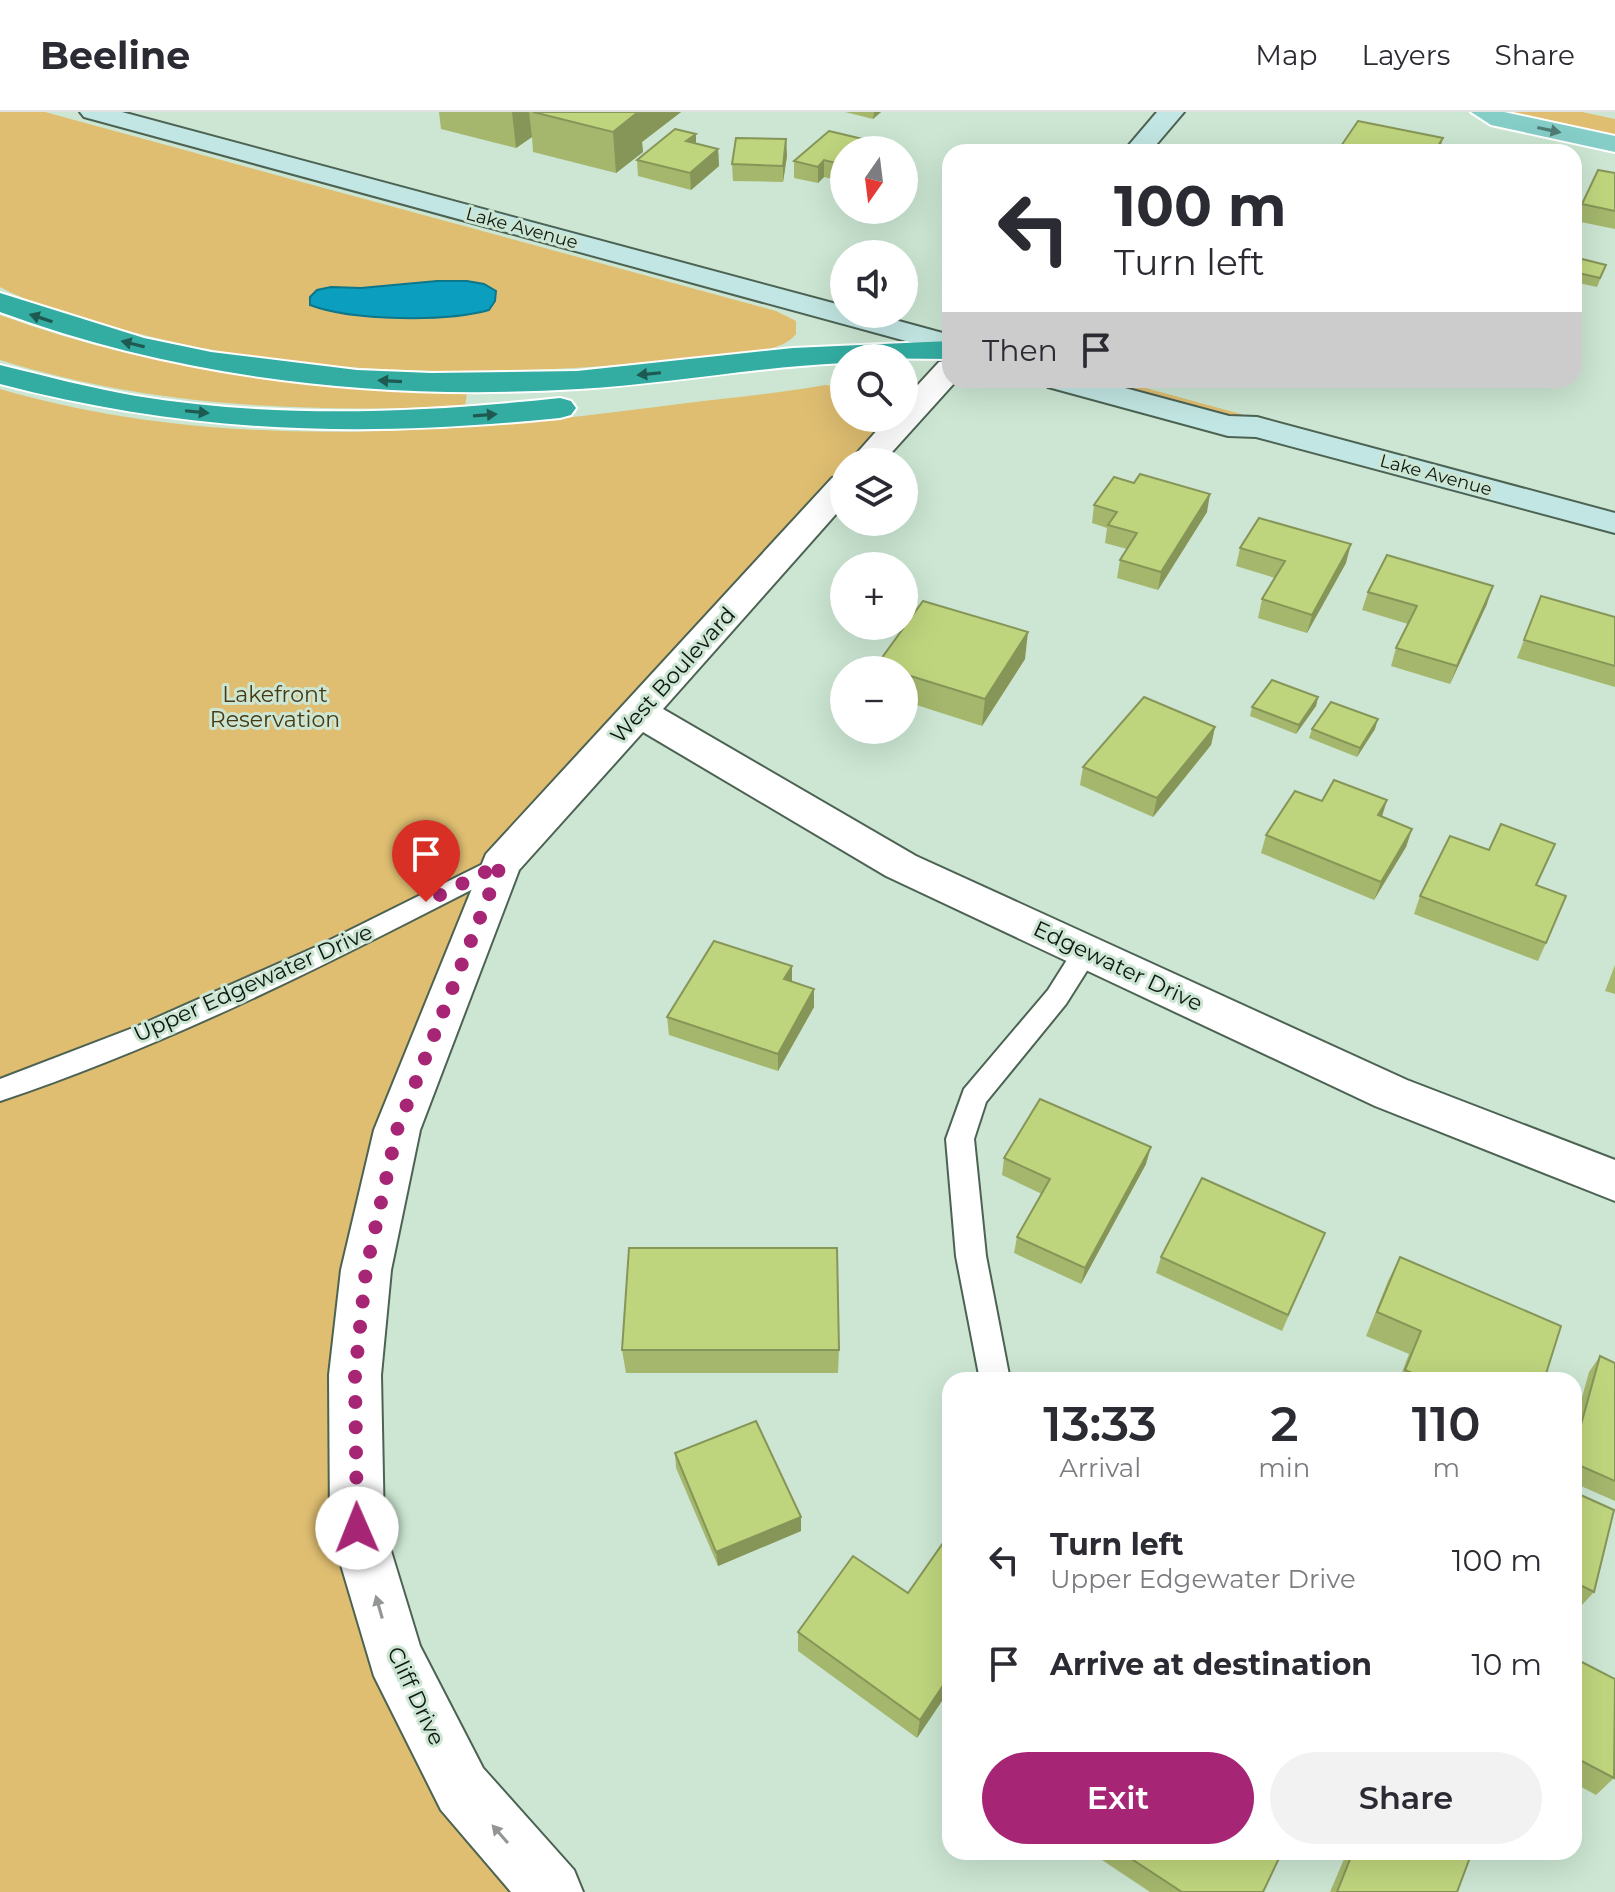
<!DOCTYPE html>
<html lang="en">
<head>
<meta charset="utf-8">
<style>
	body { margin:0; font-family:Montserrat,sans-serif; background:#f2f2f3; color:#2b2b33; height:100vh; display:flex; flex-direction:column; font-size:30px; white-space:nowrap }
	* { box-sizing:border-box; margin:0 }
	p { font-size:26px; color:#7c7c81 }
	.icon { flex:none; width:44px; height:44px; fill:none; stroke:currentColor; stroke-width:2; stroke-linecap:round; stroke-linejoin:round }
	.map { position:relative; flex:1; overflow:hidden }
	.panel { position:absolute; left:942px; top:1260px; width:640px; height:488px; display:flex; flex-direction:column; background:#fff; border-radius:24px; box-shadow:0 8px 32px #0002 }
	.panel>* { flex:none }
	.guide { position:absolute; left:942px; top:32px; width:640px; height:244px; border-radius:24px; box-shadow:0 8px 32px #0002; background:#fff; color:#2b2b33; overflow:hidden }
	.needle { width:52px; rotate:194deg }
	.tools { position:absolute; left:830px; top:24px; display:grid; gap:16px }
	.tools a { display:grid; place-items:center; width:88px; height:88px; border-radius:50%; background:#fff; box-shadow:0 8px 32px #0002; font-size:40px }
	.pin { position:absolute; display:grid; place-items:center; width:68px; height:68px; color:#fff; margin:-82px -34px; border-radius:50% 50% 50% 0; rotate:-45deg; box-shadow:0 0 8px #0007 }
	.pin .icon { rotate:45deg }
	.me { position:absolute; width:88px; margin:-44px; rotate:359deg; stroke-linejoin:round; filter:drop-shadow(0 0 6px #0008) }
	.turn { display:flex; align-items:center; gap:28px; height:168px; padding:0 40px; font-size:36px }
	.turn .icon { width:104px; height:104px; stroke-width:2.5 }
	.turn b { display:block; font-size:56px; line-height:68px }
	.then { display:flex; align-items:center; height:76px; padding:0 40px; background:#0003; gap:16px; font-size:30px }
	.eta { display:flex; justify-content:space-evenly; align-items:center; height:136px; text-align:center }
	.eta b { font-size:48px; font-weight:600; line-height:56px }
	.cta { display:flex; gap:16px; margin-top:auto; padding:16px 40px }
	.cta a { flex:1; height:92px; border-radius:48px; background:#a62575; color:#fff; font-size:32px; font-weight:600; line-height:92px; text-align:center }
	.cta a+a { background:#f2f2f3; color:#2b2b33 }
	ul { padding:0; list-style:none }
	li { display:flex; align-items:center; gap:24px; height:104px; padding:0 40px }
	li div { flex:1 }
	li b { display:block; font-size:30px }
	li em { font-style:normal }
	header { display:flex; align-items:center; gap:48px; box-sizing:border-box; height:112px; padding:0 40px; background:#fff; border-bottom:2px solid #e1e1e2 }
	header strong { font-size:38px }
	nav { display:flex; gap:44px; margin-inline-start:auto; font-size:28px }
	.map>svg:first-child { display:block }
	.green { fill:#dfbe71 }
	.water { fill:#0b9ebf; stroke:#0c768b; stroke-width:2 }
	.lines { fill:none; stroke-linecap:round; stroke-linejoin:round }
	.lane-casing { stroke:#4c6353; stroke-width:4 }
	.street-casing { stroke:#4c6353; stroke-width:4 }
	.secondary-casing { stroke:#4c6353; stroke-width:4 }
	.primary-casing { stroke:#fff; stroke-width:4 }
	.highway-casing { stroke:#fff; stroke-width:4 }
	.lane { fill:#fff; fill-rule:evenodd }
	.street { fill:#fff; fill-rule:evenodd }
	.secondary { fill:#c2e6e3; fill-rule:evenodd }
	.primary { fill:#85cec7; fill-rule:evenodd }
	.highway { fill:#33ada2; fill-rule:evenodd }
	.wall { fill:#a4b76c }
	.shaded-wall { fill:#869558 }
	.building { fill:#bfd57d; stroke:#869558; stroke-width:2 }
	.oneway { fill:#4f7c75 }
	.oneway2 { fill:#1f5a52 }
	.oneway3 { fill:#939794 }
	.route { stroke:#a62575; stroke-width:14; stroke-dasharray:0 25.2 }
	.labels { text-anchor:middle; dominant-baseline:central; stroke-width:6; stroke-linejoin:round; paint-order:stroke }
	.far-street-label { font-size:18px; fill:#0e1711; stroke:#cce6d3 }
	.street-label { font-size:22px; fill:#0e1711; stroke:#cce6d3 }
	.park-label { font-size:22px; fill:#483912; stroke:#cce6d3 }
</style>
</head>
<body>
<header>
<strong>Beeline</strong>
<nav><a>Map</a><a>Layers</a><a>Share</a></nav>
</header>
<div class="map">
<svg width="1615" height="1780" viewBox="0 0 1615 1780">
	<rect width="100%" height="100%" fill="#cce6d3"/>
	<g class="green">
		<path d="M0,0h45l731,199 20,10v13c-16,22 -76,21 -103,24 -198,21 -405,22 -596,-36 -32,-10 -68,-19 -97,-35z"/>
		<path d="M1484,0h98l33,7v25z"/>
		<path d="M0,203c151,55 306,74 467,78l-2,13c-157,7 -314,1 -465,-46z"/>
		<path d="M1059,268h57l125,34 16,13z"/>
		<path d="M825,273l19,2v31h54l-33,44h-21v23l-343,379 -104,266 -42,245 39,281 158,236h-552v-1503c213,62 439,46 656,18 56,-8 113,-12 169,-22z"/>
	</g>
	<path class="water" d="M437,169h30l17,3 12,7 -1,10 -6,9c-43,12 -137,11 -179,-5v-8l7,-7 14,-3 30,1z"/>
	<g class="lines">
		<g class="lane-casing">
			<g id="lane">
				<path d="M501,743l9,3 3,6 -3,6c-165,85 -333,172 -510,231v-22l138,-53 180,-80z"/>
				<path d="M1086,830l9,2 4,7 -4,7 -29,46 -80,98 -12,37 12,117 24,124h-30l-24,-124 -10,-117 18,-50 84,-99 29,-46z"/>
			</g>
		</g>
		<g class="street-casing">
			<g id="street">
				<path d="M950,248v20h7l-74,82h-34l39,-44h16v-18l35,-38z"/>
				<path d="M844,363v30l-181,204 253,147 491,224 208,80v41l-240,-95 -489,-230 -243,-144 -124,138 -99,260 -29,140 -10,105 3,153 36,118 63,122 91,102 9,22h-72l-70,-82 -67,-134 -44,-148 -1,-153 12,-105 33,-140 112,-276 346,-376z"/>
			</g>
		</g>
		<g class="secondary-casing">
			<g id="secondary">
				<path d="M80,0h42l722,194v8h29l77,21v18l-866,-236z"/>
				<path d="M1157,0h27l-34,40h-27z"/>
				<path d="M1043,268h52l134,36 28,1 358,96v20l-359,-96 -28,-1 -180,-49z"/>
			</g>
		</g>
		<g class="primary-casing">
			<path id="primary" d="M1471,0h33l111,24v16l-124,-27z"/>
		</g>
		<g class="highway-casing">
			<g id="highway">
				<path d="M0,181l144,45 67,14 146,18 74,3 146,-2 216,-23 157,-7v18l-106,-1v5c-89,4 -177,21 -265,26 -198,12 -393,-9 -579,-77z"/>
				<path d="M0,253c45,11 90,23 136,31 141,23 283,17 424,2l11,3 5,7 -5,7 -11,3c-196,20 -368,16 -560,-34z"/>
			</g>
		</g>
		<use href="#lane" class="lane"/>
		<use href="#street" class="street"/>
		<use href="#secondary" class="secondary"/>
		<use href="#primary" class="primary"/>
		<use href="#highway" class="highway"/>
	</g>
	<g class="wall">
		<path d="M439,0h242l-39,30 1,10 -27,21 -83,-21 -1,-15 -16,11 -75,-19z"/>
		<path d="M845,0h36l-8,7z"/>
		<path d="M829,19l55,13v6h-40v32l-20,-5 -6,6 -24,-5v-17z"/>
		<path d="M786,27l1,17 -4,26 -50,-1 -1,-17z"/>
		<path d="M696,32l22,5 1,17 -28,24 -53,-14 -1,-16z"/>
		<path d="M1341,34l98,6h-99z"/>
		<path d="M1615,61v56l-39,-8 6,-17z"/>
		<path d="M1574,145l32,8 -9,22 -23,-5z"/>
		<path d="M1134,371l73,29 -49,78 -41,-12 3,-18 7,-11 -22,-6 2,-15 -15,-5 2,-18z"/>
		<path d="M1240,436l106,15 -39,70 -49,-15 4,-19 13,-21 -39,-12z"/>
		<path d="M1368,480l119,12 -37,80 -59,-18 5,-18 12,-24 -46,-14z"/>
		<path d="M1615,505v70l-98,-29 7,-18z"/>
		<path d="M1025,547l-43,67 -78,-25v-31h-28v-4z"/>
		<path d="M1318,585l-2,9 -20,28 -46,-18 2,-9z"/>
		<path d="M1215,615l-4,18 -58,72 -73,-32 3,-18z"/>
		<path d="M1312,617h63l-18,28 -48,-19z"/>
		<path d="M1387,688l-5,17 30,12 -6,18 -32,53 -113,-47 5,-18 56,-34z"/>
		<path d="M1536,773l10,58 -8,18 -124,-47 6,-18z"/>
		<path d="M1615,853v29l-10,-3z"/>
		<path d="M792,870l22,7v18l-36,64 -109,-36 -2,-18z"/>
		<path d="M1004,1046l142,6 -65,120 -67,-31 3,-16 25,-43 -40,-19z"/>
		<path d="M1325,1121l-43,98 -126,-58 5,-16z"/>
		<path d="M1400,1145l144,123h-145l10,-26 -43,-18 22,-55z"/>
		<path d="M622,1238h217l-1,23h-212z"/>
		<path d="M1600,1244l15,7v138l-41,-18v-57l15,-54z"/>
		<path d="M675,1341l126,64v14l-83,35 -42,-98z"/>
		<path d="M1574,1380l20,100 -12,13 -8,-4z"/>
		<path d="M950,1421v156l-33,49 -119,-87v-19l110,-39z"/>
		<path d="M1574,1546l40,120 -18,17 -22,-12z"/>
		<path d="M1090,1740h192l-19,40h-113z"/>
		<path d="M1347,1740h125l-15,40h-127z"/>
	</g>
	<g class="shaded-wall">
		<path d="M512,0h17l3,25 -16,11z"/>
		<path d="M630,0h51l-39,30 1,10 -27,21 -3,-41z"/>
		<path d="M874,0h7l-8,7z"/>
		<path d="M696,22v16l-10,-9z"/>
		<path d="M1443,26l-4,14h-5z"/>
		<path d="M786,27l1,17 -4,26v-16z"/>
		<path d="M718,37l1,17 -28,24 -1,-17z"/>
		<path d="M824,48v17l-6,6v-16z"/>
		<path d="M1210,382l-3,18 -49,78 3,-18z"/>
		<path d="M1351,432l-5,19 -39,70 5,-18z"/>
		<path d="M1493,474l-6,18 -37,80 7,-18z"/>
		<path d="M1028,520l-3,27 -43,67 3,-27z"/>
		<path d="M1318,585l-2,9 -20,28 3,-9z"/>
		<path d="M1378,607l-3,10 -18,28 3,-9z"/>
		<path d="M1215,615l-4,18 -58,72 4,-19z"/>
		<path d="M1387,688l-6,19 -3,-4z"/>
		<path d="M1412,717l-6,18 -32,53 7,-18z"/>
		<path d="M792,854v18l-8,-5z"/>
		<path d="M814,877v18l-36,64v-17z"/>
		<path d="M1151,1035l-5,17 -65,120 4,-16z"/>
		<path d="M801,1405v14l-83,35 -2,-14z"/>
		<path d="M950,1563v14l-33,49 3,-18z"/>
	</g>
	<g class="building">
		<path d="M533,0h105l-25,20z"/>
		<path d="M1358,9l85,17 -9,14h-66l-27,-6z"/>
		<path d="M675,17l21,5 -10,7 32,8 -28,24 -53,-13z"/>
		<path d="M829,19l55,13 -7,6h-33v15l-20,-5 -6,7 -24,-6z"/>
		<path d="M736,26l50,1 -3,27 -51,-2z"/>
		<path d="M1598,58l17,3v38l-33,-7z"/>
		<path d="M1574,145l32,8 -6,13 -26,-6z"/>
		<path d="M1140,362l70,20 -49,78 -41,-12 17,-27 -29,-8 9,-13 -23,-7 20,-28 20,6z"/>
		<path d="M1259,406l92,26 -39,71 -50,-16 23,-38 -45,-13z"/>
		<path d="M1387,443l106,31 -36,80 -61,-18 21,-42 -49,-14z"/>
		<path d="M1541,484l74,21v49l-91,-26z"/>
		<path d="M923,489l105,31 -43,67 -81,-25v-4h-14l-14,-4z"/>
		<path d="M1272,568l46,17 -19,28 -47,-18z"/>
		<path d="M1144,585l71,30 -58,71 -74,-31z"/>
		<path d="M1331,590l47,17 -18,29 -48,-19z"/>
		<path d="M1334,668l53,20 -9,15 34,14 -31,53 -115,-47 29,-44 27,10z"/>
		<path d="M1501,712l54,20 -19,41 30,11 -20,47 -126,-47 30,-60 39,14z"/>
		<path d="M714,829l78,25 -8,13 30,10 -36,65 -111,-37z"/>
		<path d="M1040,987l111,48 -66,121 -68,-31 33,-58 -46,-21z"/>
		<path d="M1202,1066l123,55 -37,82 -127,-58z"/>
		<path d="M629,1136h208l2,102h-217z"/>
		<path d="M1400,1145l161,69 -17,54h-117l-22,-10 16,-39 -44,-19z"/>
		<path d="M1600,1244l15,7v118l-41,-18v-13z"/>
		<path d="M756,1309l45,96 -85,35 -41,-99z"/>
		<path d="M1574,1380l40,18 -20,82 -20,-10z"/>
		<path d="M950,1421v142l-30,45 -122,-88 55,-76 55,37z"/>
		<path d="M1574,1546l41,21 -1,99 -40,-21z"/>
		<path d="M1121,1740h161l-19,40h-81z"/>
		<path d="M1353,1740h119l-15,40h-120z"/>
	</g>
	<defs><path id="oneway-solid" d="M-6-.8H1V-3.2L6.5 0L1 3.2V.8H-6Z" transform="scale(2)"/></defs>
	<use class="oneway" href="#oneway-solid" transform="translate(1549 18) rotate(12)"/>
	<g class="oneway2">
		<use href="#oneway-solid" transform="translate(41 206) rotate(-162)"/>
		<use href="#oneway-solid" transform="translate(133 232) rotate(-166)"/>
		<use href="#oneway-solid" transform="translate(649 262) rotate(174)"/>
		<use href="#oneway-solid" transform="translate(390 269) rotate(-177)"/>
		<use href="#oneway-solid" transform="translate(197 300) rotate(6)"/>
		<use href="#oneway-solid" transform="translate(485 303) rotate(-4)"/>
	</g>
	<g class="oneway3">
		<use href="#oneway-solid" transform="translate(379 1495) rotate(-106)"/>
		<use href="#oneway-solid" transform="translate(500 1722) rotate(-131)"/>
	</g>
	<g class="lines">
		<path class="route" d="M357,1416l-2,-153 11,-105 31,-140 104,-266 -75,38"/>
	</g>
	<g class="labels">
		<g class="far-street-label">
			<text transform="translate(522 116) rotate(15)">Lake Avenue</text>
			<text transform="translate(1436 363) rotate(15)">Lake Avenue</text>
		</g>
		<g class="street-label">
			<text transform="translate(673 563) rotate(-48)">West Boulevard</text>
			<text transform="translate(1118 854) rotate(25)">Edgewater Drive</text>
			<text transform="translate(253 871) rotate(-24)">Upper Edgewater Drive</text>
			<text transform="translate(416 1584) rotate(65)">Cliff Drive</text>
		</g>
		<g class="park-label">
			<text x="275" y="582">Lakefront<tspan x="275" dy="25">Reservation</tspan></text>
		</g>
	</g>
</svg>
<div class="tools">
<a><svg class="needle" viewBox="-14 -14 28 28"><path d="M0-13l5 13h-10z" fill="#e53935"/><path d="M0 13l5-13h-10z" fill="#7c7c81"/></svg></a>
<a><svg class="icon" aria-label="sound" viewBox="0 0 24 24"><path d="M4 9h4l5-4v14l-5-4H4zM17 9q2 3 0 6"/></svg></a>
<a><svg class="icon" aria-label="search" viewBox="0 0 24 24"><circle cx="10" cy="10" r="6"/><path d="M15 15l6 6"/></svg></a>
<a><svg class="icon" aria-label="layers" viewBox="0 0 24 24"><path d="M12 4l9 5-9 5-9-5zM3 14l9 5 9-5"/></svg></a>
<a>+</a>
<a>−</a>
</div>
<div class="pin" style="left:426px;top:790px;background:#d93025"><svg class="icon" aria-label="arrive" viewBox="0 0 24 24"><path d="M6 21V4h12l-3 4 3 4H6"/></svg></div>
<svg class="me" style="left:357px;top:1416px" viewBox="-20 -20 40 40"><circle r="19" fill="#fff"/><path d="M0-13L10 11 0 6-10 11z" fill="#a62575"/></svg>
<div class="guide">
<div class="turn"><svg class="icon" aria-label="left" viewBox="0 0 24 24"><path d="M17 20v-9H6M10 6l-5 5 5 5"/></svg><div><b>100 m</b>Turn left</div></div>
<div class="then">Then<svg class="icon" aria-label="arrive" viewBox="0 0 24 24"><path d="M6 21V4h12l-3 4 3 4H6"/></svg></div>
</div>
<section class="panel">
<div class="eta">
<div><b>13:33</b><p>Arrival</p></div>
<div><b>2</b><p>min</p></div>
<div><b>110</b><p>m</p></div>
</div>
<ul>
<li><svg class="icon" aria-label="left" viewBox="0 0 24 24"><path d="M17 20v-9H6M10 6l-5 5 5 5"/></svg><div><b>Turn left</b><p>Upper Edgewater Drive</p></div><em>100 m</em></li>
<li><svg class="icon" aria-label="arrive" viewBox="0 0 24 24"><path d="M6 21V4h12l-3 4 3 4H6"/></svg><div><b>Arrive at destination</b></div><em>10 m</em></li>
</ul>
<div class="cta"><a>Exit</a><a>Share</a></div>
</section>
</div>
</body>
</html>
